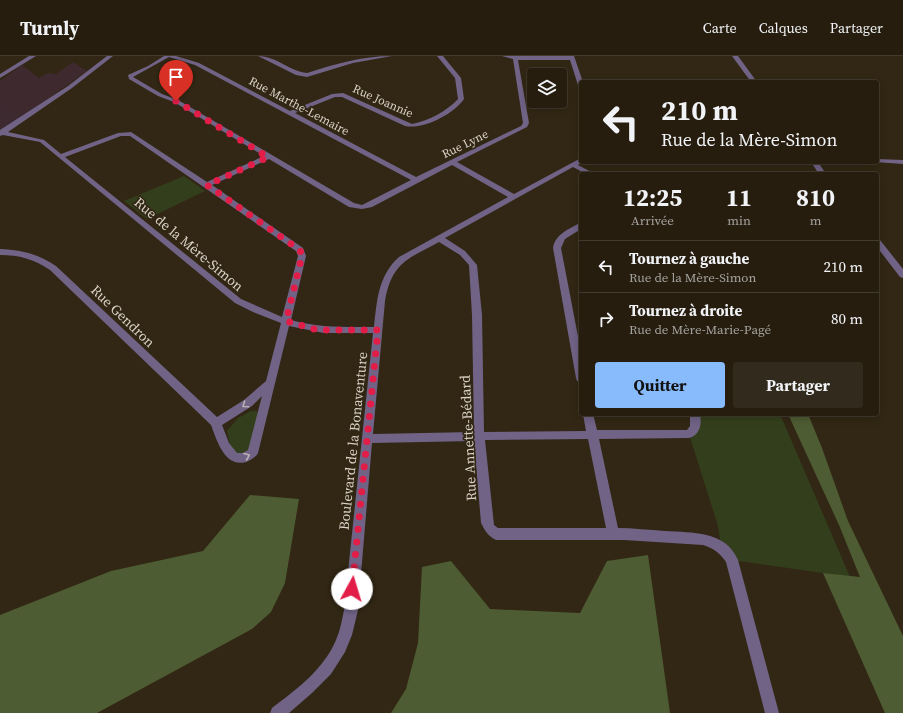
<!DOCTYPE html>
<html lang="fr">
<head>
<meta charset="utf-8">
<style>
	body { margin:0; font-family:"Source Serif 4",serif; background:#322a1d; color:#f1f3f6; height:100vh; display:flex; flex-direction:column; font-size:15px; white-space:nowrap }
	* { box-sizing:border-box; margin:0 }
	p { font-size:13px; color:#a4a29e }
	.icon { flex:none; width:22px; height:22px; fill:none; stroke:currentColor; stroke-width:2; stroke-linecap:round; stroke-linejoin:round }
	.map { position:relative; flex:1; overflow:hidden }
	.details { position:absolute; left:579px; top:116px; width:300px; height:244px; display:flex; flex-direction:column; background:#261d0f; border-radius:4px; box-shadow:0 2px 10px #0003,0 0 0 1px #423b2f }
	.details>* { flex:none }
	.guide { position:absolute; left:579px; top:24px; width:300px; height:84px; border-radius:4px; box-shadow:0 2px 10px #0003,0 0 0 1px #423b2f; background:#261d0f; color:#f1f3f6; overflow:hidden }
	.controls { position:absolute; left:527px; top:12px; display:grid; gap:8px }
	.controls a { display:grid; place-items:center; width:40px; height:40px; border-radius:4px; background:#261d0f; box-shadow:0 2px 10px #0003,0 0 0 1px #423b2f; font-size:20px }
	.pin { position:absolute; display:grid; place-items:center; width:34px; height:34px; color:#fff; margin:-41px -17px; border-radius:50% 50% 50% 0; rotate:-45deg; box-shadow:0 0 4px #0007 }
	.pin .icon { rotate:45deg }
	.me { position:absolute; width:44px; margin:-22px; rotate:6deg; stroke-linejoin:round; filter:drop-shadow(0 0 3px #0008) }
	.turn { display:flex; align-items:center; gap:14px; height:84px; padding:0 16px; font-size:18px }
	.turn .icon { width:52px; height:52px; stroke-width:2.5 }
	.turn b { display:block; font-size:28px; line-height:34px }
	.eta { display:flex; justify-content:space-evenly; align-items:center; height:68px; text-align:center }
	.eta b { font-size:24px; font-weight:700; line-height:28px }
	.action { display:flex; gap:8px; margin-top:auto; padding:8px 16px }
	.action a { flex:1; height:46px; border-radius:4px; background:#87bbfb; color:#111; font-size:16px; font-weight:700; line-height:46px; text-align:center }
	.action a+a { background:#322a1d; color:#f1f3f6 }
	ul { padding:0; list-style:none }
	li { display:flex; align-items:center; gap:12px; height:52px; padding:0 16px; border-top:1px solid #423b2f }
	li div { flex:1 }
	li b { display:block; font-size:15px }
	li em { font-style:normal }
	header { display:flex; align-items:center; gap:24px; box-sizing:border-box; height:56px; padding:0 20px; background:#261d0f; border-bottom:1px solid #423b2f }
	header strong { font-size:19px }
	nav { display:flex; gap:22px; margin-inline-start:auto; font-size:14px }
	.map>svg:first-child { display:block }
	.commercial { fill:#3e2a2e }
	.education { fill:#3d2a31 }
	.green { fill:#333f1c }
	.forest { fill:#4d5c32 }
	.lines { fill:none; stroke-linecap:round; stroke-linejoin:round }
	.minor { fill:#706386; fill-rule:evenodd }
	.oneway { stroke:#bab1b4 }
	.route { stroke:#e11d48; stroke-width:7; stroke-dasharray:0 12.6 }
	.labels { text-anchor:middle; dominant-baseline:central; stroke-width:3.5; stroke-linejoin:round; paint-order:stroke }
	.far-street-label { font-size:12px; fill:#dad2c7; stroke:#322714 }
	.street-label { font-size:14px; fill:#dad2c7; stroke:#322714 }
</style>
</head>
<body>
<header>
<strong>Turnly</strong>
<nav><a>Carte</a><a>Calques</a><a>Partager</a></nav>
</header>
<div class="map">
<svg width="903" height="657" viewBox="0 0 903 657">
	<rect width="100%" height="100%" fill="#322714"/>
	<path class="commercial" d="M73,6l14,9 -62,44 -24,-7 6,-4 -7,-5v-18l22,-16 17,13 9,-5 8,1z"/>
	<path class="education" d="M0,43l8,6 -6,3 23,7 -25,16z"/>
	<g class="green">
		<path d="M184,120l21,15 -58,28 -23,-18z"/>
		<path d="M251,355h5l3,2 -10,40 -10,2 -8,-6 -4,-18 11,-13z"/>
		<path d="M780,358l70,163 -118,-17 -11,-14 -3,-20 -29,-92 6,-19z"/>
	</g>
	<g class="forest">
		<path d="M788,358h20l14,34 26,73 55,115v77h-18l-62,-140 37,4 -21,-52z"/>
		<path d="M250,439l49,4 -14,84 -14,29 -19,17 -155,84h-97v-98l111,-44 92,-20z"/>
		<path d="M648,499l22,158h-279l15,-24 12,-46 4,-76 29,-6 39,48 90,4 27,-52z"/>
	</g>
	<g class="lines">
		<g class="minor">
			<path d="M29,0h7l-36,22v-4z"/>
			<path d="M107,0h6l-41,32 -64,44 36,8 17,14 57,-21 13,-1 76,50 57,-26 -90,-54 -16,-6 -29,-17 -1,-4 20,-9 16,-10h12l23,7 91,48 42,-17 11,-1 69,31c16,-3 35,-13 46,-25l-3,-21 -18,-22h6l18,22 3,21c-10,15 -41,31 -59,27l-63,-29h-7l-40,16 121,64 105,-51 2,-3 -10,-64 -11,-3h72l9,26h-2v5l-3,-2 -8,-25h-52l11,63 -2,4 -70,35 57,32 67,-36v4h1l-4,3 17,9h-9l-13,-7 -128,71 20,13 12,14 5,50 2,117 102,-1 -3,-17h10l4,16h90l3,-4v-12h10c2,10 0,21 -11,24l-90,1 19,89c15,0 31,2 47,3 27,2 60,-1 73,29l41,153h-14l-39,-151c-6,-9 -13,-14 -23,-17l-79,-5h-128c-8,-4 -11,-9 -15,-17l-7,-82 -102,2 -14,167 -6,25 -7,17 -14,22 -19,19 -23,20h-19l2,-5c24,-18 52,-39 64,-68 4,-9 6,-20 8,-30l29,-277h-49l-35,-7 -31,127c-2,4 -7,7 -12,9 -21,6 -29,-21 -35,-37l-161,-155c-16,-11 -31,-15 -50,-15v-6c21,1 39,5 56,17l161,151 27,-17 22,-19 15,-58 -28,-11 -18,-9 -195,-161 -37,-7 -3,1v-6l68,-44zM169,1l26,8 216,115 -45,23 -4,2 -8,-2 -176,-103 -16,-6 -29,-17zM121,80h9l166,115 2,5 -16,61 -41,-18 -176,-142zM269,103l80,48 13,2 10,-2 80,-42 56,32 -109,60c-21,19 -22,43 -25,70 -29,0 -55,1 -83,-7l15,-64 -3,-8 -91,-63zM439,186l21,13 9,10 3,50 2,117 -101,2 12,-133c7,-39 23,-42 54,-59zM262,340l-14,54 -5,3h-6l-8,-10 -7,-18 30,-19zM588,383l18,89h-108l-4,-3 -9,-85z"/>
			<path d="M258,0c18,0 31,15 49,17 28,-9 55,-17 85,-17l-39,7 -46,14 -11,-2z"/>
			<path d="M732,0h6l19,26h-6z"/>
			<path d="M877,103l26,1v4l-28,-2h2z"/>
			<path d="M811,106h7l8,12h-7z"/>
			<path d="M578,168h3v5l-16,10 -4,9 20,104v30l-4,-1 -1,-3 -23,-130c2,-13 14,-18 25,-24z"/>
			<path d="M877,184h3l23,29v9l-3,-1 -23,-30z"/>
		</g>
	</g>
	<defs><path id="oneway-chevron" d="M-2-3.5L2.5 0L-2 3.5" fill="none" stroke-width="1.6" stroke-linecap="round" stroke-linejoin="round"/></defs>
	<g class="oneway">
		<use href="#oneway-chevron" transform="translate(245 349) rotate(145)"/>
		<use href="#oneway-chevron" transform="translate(247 400) rotate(-23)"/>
	</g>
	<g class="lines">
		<path class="route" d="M176,45l92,56 -61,28 93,65 2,6 -16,65 31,9h61l-26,259"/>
	</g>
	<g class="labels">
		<g class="far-street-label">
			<text transform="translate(383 45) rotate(24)">Rue Joannie</text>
			<text transform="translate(299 50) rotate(28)">Rue Marthe-Lemaire</text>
			<text transform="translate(465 88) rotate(-26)">Rue Lyne</text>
		</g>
		<g class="street-label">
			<text transform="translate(189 188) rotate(40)">Rue de la Mère-Simon</text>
			<text transform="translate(123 260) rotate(44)">Rue Gendron</text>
			<text transform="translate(468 382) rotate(-93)">Rue Annette-Bédard</text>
			<text transform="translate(353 385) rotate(-84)">Boulevard de la Bonaventure</text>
		</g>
	</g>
</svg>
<div class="controls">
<a><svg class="icon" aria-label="layers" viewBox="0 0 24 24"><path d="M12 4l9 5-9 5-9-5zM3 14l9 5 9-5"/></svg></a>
</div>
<div class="pin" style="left:176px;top:45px;background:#d93025"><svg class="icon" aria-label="arrive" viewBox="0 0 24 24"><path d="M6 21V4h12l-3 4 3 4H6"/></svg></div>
<svg class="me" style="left:352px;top:533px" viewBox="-20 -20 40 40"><circle r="19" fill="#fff"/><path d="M0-13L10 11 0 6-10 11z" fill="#e11d48"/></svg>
<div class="guide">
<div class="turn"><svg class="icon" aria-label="left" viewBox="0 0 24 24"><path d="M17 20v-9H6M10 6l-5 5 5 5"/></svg><div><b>210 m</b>Rue de la Mère-Simon</div></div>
</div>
<section class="details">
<div class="eta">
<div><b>12:25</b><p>Arrivée</p></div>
<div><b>11</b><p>min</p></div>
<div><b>810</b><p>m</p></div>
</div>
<ul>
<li><svg class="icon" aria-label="left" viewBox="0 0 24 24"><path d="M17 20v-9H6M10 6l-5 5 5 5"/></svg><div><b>Tournez à gauche</b><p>Rue de la Mère-Simon</p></div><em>210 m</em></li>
<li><svg class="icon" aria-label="right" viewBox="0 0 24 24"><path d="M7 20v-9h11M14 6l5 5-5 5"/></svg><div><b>Tournez à droite</b><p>Rue de Mère-Marie-Pagé</p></div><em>80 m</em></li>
</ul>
<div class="action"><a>Quitter</a><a>Partager</a></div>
</section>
</div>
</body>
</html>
